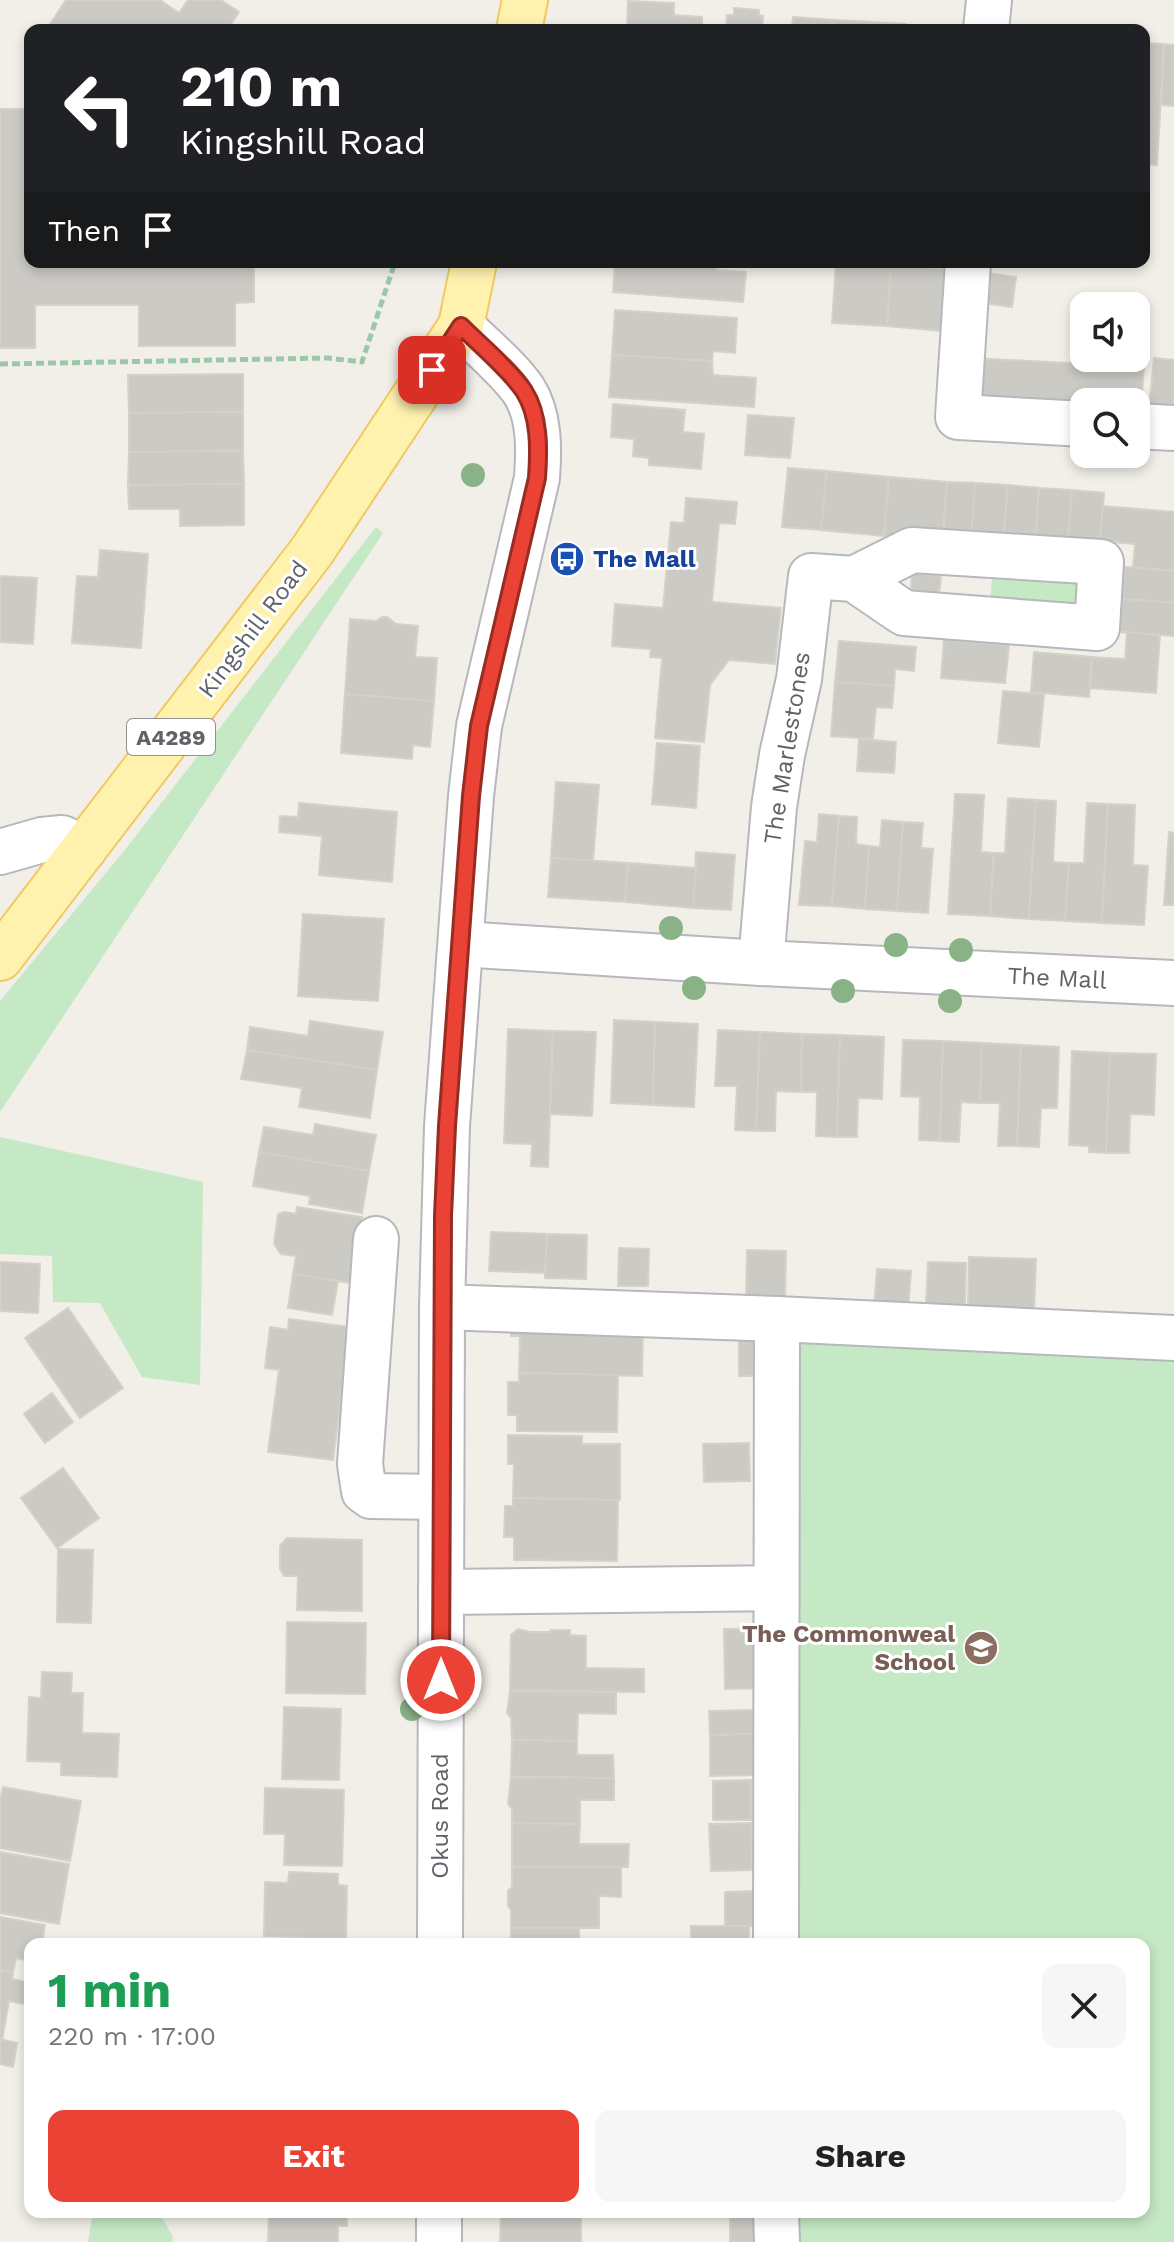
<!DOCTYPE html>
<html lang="en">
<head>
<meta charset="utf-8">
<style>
	body { margin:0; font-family:"Work Sans",sans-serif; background:#f6f6f6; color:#222; height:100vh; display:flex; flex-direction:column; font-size:30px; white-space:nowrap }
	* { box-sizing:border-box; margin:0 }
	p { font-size:26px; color:#767676 }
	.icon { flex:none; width:44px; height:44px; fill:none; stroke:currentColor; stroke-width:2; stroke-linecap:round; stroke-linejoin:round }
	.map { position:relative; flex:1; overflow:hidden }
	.drawer { position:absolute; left:24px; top:1938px; width:1126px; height:280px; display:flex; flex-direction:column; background:#fff; border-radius:16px; box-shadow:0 4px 12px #0003 }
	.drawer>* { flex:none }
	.hud { position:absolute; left:24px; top:24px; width:1126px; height:244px; border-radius:16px; box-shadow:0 4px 12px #0003; background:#202124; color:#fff; overflow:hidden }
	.tools { position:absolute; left:1070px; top:292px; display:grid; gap:16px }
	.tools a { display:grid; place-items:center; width:80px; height:80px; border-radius:16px; background:#fff; box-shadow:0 4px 12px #0003; font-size:40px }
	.pin { position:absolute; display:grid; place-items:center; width:68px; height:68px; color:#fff; margin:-34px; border-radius:16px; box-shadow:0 4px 12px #0006 }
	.me { position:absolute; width:88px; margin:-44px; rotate:0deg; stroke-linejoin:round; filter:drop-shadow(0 0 6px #0008) }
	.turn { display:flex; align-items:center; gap:28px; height:168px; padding:0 24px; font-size:36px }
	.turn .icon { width:104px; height:104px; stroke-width:2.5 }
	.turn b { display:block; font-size:56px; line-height:68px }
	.then { display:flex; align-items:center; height:76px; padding:0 24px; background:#0003; gap:16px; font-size:30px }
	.round { display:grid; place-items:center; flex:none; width:84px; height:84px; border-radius:16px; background:#f6f6f6 }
	.summary { display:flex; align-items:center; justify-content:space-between; height:136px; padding:0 24px }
	h1 { font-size:48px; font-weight:700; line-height:60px; color:#1e9e55 }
	.primary-button { display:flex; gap:16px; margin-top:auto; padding:16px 24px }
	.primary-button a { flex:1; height:92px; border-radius:16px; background:#ea4335; color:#fff; font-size:32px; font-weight:700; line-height:92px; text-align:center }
	.primary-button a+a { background:#f6f6f6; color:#222 }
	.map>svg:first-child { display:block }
	.green { fill:#c5e8c5 }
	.building { fill:#cccac5; stroke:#d6d1c6; stroke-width:2 }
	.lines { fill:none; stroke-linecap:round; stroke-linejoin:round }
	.minor-casing { stroke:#b5b8bc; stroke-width:48 }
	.major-casing { stroke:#f2c960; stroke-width:48 }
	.path { stroke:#9cc7a9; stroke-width:5; stroke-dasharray:8 4; stroke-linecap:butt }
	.minor { stroke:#fff; stroke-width:44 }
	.major { stroke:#fff2af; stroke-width:44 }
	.tree { fill:#89b387 }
	.route-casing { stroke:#982c22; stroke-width:20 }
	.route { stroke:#ea4335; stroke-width:14 }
	.labels { text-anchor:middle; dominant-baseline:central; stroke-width:6; stroke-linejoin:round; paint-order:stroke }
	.shield { fill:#fff; stroke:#8f9295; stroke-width:2 }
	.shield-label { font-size:22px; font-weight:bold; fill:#5f6368 }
	.transit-label { font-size:24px; font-weight:bold; fill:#164399; stroke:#fff; text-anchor:start }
	.street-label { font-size:24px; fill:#5f6368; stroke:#fff }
	.education-label { font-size:24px; font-weight:bold; fill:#785e54; stroke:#fff; text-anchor:end }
</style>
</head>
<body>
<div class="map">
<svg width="1174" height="2242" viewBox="0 0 1174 2242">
	<rect width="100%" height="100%" fill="#f1efe8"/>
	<g class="green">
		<path d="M376,527l7,6 -383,579v-111l124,-150z"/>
		<path d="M993,568l79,8 8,7 3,12 -12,17 -81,-12z"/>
		<path d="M0,1137l203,45 -3,203 -58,-8 -42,-74 -47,-1 -1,-46 -52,-2z"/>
		<path d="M801,1331l373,21v890h-388v-30h358v-268h-357l2,-595z"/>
		<path d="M93,2212h66l14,25 -1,5h-84z"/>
	</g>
	<g class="building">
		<path d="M66,0h94l19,13 9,-13h33l18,12 -12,18h-181z"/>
		<path d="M628,1l46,2v12l28,2v13h-75z"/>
		<path d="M734,8l25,2v5l4,1 -1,14h-36l1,-15h7z"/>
		<path d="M793,17l41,3v10h-42z"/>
		<path d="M834,20l36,2v8h-36z"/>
		<path d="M870,22l36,2v6h-36z"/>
		<path d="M1144,43l20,1 -7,121h-13z"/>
		<path d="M1164,44l10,1v61l-13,-1z"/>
		<path d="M0,109h29l1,153h224v40l-19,1v43h-96v-41h-104v43h-35z"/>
		<path d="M615,262h102l-1,8 30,2 -3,30 -130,-10z"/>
		<path d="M836,262l55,3 -4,61 -55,-3z"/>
		<path d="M891,265l55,4 -4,62 -55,-5z"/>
		<path d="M987,273l29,4 -4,30 -29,-4z"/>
		<path d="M615,310l122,8 -2,35 -22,-2 -1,10 -100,-6z"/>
		<path d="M612,355l100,6 1,14 43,3 -2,29 -145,-10z"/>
		<path d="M972,358l172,9 -4,52h-4v-17h-52l-97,9 -17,-22z"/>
		<path d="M1154,358l20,2v49l-25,-2z"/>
		<path d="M243,374v38l-114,1 -1,-38z"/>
		<path d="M613,404l72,6 -2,22 21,2 -3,35 -52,-4v-7l-16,-2 1,-17 -23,-2z"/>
		<path d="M243,412v39l-114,1v-39z"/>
		<path d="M748,415l46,3 -4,40 -45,-3z"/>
		<path d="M243,451l1,33 -116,1 1,-33z"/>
		<path d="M788,468l39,3 -6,59 -39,-3z"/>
		<path d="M827,471l62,6 -5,59 -63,-6z"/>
		<path d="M889,477l58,5 -4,53 -38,3 -21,-2z"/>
		<path d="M947,482l28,1 -4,60 -28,-2z"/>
		<path d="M975,483l33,2 -5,60 -32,-2z"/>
		<path d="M244,484v41l-64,1v-17h-51l-1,-24z"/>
		<path d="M1008,485l31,3 -4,60 -32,-3z"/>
		<path d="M1039,488l33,2 -5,60 -32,-2z"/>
		<path d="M1072,490l32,3 -5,60 -32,-3z"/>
		<path d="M686,498l51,4 -2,22 -16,-1 -7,79 69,6 -6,56 -46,-4 -19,25 -6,57 -49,-4 7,-80 -12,-1 1,-8 -39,-3 3,-42 48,4 8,-86 13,1z"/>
		<path d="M1103,506l71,6v59l-41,-4 2,-23 -35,-3z"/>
		<path d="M100,550l48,4 -7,94 -69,-5 5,-67 21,1z"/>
		<path d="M1125,567l49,4v32l-52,-4z"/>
		<path d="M912,573l29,3 -3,29 -28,-3z"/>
		<path d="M0,576l37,2 -4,66 -33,-2z"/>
		<path d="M1122,599l52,4v33l-54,-4z"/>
		<path d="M382,617h5l9,7 22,2 -3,31 22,1 -3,43 -89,-7 5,-75 26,2z"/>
		<path d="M1127,632l33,3 -4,58 -66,-5 2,-31 33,2z"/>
		<path d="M944,640l65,5 -4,38 -64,-5z"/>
		<path d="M839,641l77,6 -2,24 -19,-2 -1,17 -59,-4z"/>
		<path d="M1034,652l58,5 -3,40 -58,-5z"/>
		<path d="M835,682l59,4 -2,22 -16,-1 -3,32 -42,-3z"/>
		<path d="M1003,691l41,3 -5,53 -41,-4z"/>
		<path d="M345,694l89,7 -4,46 -17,-2 -1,14 -71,-6z"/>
		<path d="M859,739l37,3 -2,31 -37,-2z"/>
		<path d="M657,743l43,3 -4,62 -44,-4z"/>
		<path d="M556,782l43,3 -6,76 -42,-3z"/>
		<path d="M955,794l29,1 -3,57 13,1 -4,63 -42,-2z"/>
		<path d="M1008,798l28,2 -7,119 -39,-3 4,-63h11z"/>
		<path d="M1036,800l20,1 -3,61 16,1 -4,58 -36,-2z"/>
		<path d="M299,803l98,9 -5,70 -73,-7 3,-39 -43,-4 1,-16 18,1z"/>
		<path d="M1087,803l21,1 -6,119 -37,-2 4,-58h15z"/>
		<path d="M1108,804l27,1 -2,60 15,1 -4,59 -42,-2z"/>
		<path d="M819,814l20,2 -7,90 -33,-1 6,-64 12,1z"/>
		<path d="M839,816l18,1 -1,27 13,2 -4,63 -33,-3z"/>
		<path d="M882,820l21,2 -6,89 -32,-2 4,-63 11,1z"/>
		<path d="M903,822l20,1 -2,25 12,1 -5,64 -31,-2z"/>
		<path d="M1169,832l5,1v72h-10z"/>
		<path d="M696,852l39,3 -4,55 -38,-2z"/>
		<path d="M551,858l77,5 -3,39 -77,-5z"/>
		<path d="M628,863l68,5 -3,40 -68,-6z"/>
		<path d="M303,914l81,5 -6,82 -80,-5z"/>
		<path d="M614,1020l41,2 -2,83 -42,-2z"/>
		<path d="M310,1021l73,11 -6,38 -130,-20 3,-23 58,9z"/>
		<path d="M655,1022l43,2 -4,83 -41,-2z"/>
		<path d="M508,1029l45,2 -5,136 -17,-1 1,-22 -28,-1z"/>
		<path d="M718,1030l42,2 -4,99 -21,-1 2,-44h-22z"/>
		<path d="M553,1031l43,1 -4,84 -42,-2z"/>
		<path d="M760,1032l42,2 -1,58 -25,-1 -1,40h-19z"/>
		<path d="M802,1034l38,1 -3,102 -21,-1 1,-44h-16z"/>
		<path d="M840,1035l44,2 -2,62 -24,-1 -1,39h-20z"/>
		<path d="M903,1040l40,1 -3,100 -21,-1 1,-43 -19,-1z"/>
		<path d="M943,1041l39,2 -2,60 -19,-1 -2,40 -19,-1z"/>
		<path d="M982,1043l39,2 -4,101h-19l2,-43h-20z"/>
		<path d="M1021,1045l38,2 -2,61h-16l-2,39 -22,-1z"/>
		<path d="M247,1050l130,20 -7,48 -71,-11 3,-19 -61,-9z"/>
		<path d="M1072,1051l38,2 -4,100 -17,-1v-6l-20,-1z"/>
		<path d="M1110,1053l46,1 -2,61 -24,-1 -1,39h-23z"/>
		<path d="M315,1124l61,11 -7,36 -110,-19 5,-25 49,8z"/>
		<path d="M259,1152l110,19 -7,42 -53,-9 1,-8 -57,-10z"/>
		<path d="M297,1207l65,10 -11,66 -58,-9 3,-18 -15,-2 -7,-10 4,-30 7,-2 11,2z"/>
		<path d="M491,1232l56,2 -2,39 -56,-2z"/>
		<path d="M547,1234l40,1 -1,44 -41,-1z"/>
		<path d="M619,1248l30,1 -1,37h-30z"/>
		<path d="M747,1250l39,1 -1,49h-39z"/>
		<path d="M969,1257l67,2 -2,51 -66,-2z"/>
		<path d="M0,1262l40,2 -2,49 -38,-2z"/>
		<path d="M928,1262l38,1 -1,42 -39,-1z"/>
		<path d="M877,1269l34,2 -3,39 -34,-2z"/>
		<path d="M293,1274l45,7 -6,34 -44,-7z"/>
		<path d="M68,1308l55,80 -43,30 -55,-80z"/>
		<path d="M512,1317l131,10 -1,49 -123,-3 1,-37h-9z"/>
		<path d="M289,1319l61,8 -17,133 -65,-8 11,-82 -14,-2 5,-41 18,3z"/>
		<path d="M739,1339l26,1 -1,36h-25z"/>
		<path d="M519,1373l99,2 -1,57 -100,-1v-16h-9v-33h11z"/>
		<path d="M52,1393l21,29 -28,21 -21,-29z"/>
		<path d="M508,1435l74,1v8h38v56l-107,-2 1,-34h-6z"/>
		<path d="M749,1443l1,38 -46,1 -1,-38z"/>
		<path d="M63,1468l36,50 -42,30 -36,-50z"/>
		<path d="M513,1498l105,2 -1,61 -103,-1v-23h-10l1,-31h8z"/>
		<path d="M287,1538l75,2v71l-65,-1 1,-34h-14l-4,-7v-23z"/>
		<path d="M58,1549l35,1 -2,73 -34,-1z"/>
		<path d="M287,1622l79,1 -1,71 -79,-1z"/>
		<path d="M518,1629l12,3h21v-2h19v5l16,1v32l58,1v23l-134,-1 1,-56z"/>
		<path d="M724,1629h40l-1,59 -38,1z"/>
		<path d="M42,1672l30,1 -1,20h12l-1,40 37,1 -2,43 -56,-2v-13l-34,-1 2,-64 12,1z"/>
		<path d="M510,1691l106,1v22l-38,-1 -1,28 -65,-1 -1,-22 -4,-5z"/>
		<path d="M284,1707l57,2 -2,71 -57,-1z"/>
		<path d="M753,1710l1,24 -44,1 -1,-24z"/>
		<path d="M754,1734v41l-44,1v-41z"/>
		<path d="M512,1740l65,1v14h36l1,23 -103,-1z"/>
		<path d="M511,1777l103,1v22h-34v24l-68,-1v-14l-4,-5z"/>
		<path d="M751,1780v40h-38v-39z"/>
		<path d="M3,1787l78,14 -11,60 -70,-13v-47z"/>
		<path d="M265,1788l79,2 -2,76 -58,-1 1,-31h-21z"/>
		<path d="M512,1823l68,1 -1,20h50l-1,23h-116z"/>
		<path d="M751,1823l1,47 -41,1 -2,-47z"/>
		<path d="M0,1852l69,12 -10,60 -59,-11z"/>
		<path d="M512,1867h109v30l-22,-1v32h-88v-18l-3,-4v-15l4,-4z"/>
		<path d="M289,1872l49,2v11l9,1 -1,52 -82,-2 1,-54 23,1z"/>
		<path d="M757,1891v35h-32v-34z"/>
		<path d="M0,1917l45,8 -3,19h-12v17l-14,-3 -3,14 -13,-2z"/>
		<rect x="691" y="1926" width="58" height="18"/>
		<rect x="511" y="1928" width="68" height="16"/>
		<path d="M290,1940l52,1v3h-52z"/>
		<path d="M0,1970l13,2 -1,7 18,4 -1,22 -20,-4 -7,39 -2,-1z"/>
		<path d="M0,2039l17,4 -4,24 -13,-3z"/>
		<path d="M269,2212h78v14h-9v16h-70z"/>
		<path d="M501,2212h80v30h-81z"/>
		<rect x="730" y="2212" width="35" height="30"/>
	</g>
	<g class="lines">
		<g class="minor-casing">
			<g id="minor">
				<path d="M986,30l3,-30"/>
				<path d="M968,262l-10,155 126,7"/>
				<path d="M1136,426l38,2"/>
				<path d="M0,852l42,-12 20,-2 22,11"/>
				<path d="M461,944l300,19 413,20"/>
				<path d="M761,963l13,-156 8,-52 17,-76 12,-103 43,3 50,34 193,15 4,-66 -189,-12 -58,29"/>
				<path d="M376,1239l-16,225 4,27 7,5 70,1"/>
				<path d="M442,1307l335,12 397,19"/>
				<path d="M441,1592l335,-4"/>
				<path d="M440,1944l2,-637 5,-181 24,-330 8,-70 58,-248c2,-28 3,-62 -13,-87 -14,-21 -45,-47 -63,-65"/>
				<path d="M776,1944l1,-625"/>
				<path d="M776,2212l1,30"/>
				<path d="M439,2242v-30"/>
			</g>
		</g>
		<g class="major-casing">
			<g id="major">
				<path d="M519,30l6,-30"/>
				<path d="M0,958l312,-407 149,-225 13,-64"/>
			</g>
		</g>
		<path class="path" d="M0,364l328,-6 34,4 33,-100"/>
		<use href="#minor" class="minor"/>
		<use href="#major" class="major"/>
	</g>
	<g class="tree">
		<circle cx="473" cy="475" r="12"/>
		<circle cx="671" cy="928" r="12"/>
		<circle cx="896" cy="945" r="12"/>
		<circle cx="961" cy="950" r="12"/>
		<circle cx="694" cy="988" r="12"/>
		<circle cx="843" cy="991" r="12"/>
		<circle cx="950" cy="1001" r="12"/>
		<circle cx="412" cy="1709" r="12"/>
	</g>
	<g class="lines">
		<g class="route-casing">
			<path id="route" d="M432,370l29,-44c18,18 49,44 63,65 16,25 15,59 13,87l-58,248 -8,70 -24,330 -4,90 -2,464"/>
		</g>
		<use href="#route" class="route"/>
	</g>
	<defs>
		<g id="bus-disc" transform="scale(1.8)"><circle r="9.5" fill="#1a4fb4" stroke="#fff"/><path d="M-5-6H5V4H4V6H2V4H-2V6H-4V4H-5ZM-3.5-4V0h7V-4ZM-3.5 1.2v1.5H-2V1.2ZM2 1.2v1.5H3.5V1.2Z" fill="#fff"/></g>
		<g id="school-disc" transform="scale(1.8)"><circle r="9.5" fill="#8d6e63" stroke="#fff"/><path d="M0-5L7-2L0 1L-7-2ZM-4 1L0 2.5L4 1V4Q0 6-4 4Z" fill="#fff"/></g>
	</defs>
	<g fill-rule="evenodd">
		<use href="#bus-disc" x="567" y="559"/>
		<use href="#school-disc" x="981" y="1648"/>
	</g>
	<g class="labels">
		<rect class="shield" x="127" y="719" width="88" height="36" rx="6"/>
		<g class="shield-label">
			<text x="171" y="737">A4289</text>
		</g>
		<g class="transit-label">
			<text x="593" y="559">The Mall</text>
		</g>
		<g class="street-label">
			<text transform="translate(253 629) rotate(-53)">Kingshill Road</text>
			<text transform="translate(787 748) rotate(-81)">The Marlestones</text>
			<text transform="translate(1057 978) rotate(3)">The Mall</text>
			<text transform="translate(440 1816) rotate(-90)">Okus Road</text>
		</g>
		<g class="education-label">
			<text x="955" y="1634">The Commonweal<tspan x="955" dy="28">School</tspan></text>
		</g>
	</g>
</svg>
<div class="tools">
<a><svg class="icon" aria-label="sound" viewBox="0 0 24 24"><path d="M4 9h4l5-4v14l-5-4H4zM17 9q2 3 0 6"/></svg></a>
<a><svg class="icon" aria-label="search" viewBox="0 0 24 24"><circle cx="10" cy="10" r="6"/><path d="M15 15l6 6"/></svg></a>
</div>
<div class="pin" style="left:432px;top:370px;background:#d93025"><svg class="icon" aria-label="arrive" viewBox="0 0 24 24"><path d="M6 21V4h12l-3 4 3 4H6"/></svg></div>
<svg class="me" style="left:441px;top:1680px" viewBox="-20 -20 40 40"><circle r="17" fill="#ea4335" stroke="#fff" stroke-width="3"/><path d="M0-11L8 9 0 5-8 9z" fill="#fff"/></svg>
<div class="hud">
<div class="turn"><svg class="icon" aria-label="left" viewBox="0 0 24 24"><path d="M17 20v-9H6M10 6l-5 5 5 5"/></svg><div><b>210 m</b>Kingshill Road</div></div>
<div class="then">Then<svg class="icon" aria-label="arrive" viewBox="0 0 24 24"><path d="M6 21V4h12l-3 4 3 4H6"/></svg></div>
</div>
<section class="drawer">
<div class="summary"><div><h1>1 min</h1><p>220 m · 17:00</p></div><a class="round"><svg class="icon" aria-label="close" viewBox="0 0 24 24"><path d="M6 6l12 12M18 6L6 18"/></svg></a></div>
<div class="primary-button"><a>Exit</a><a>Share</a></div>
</section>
</div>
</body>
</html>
